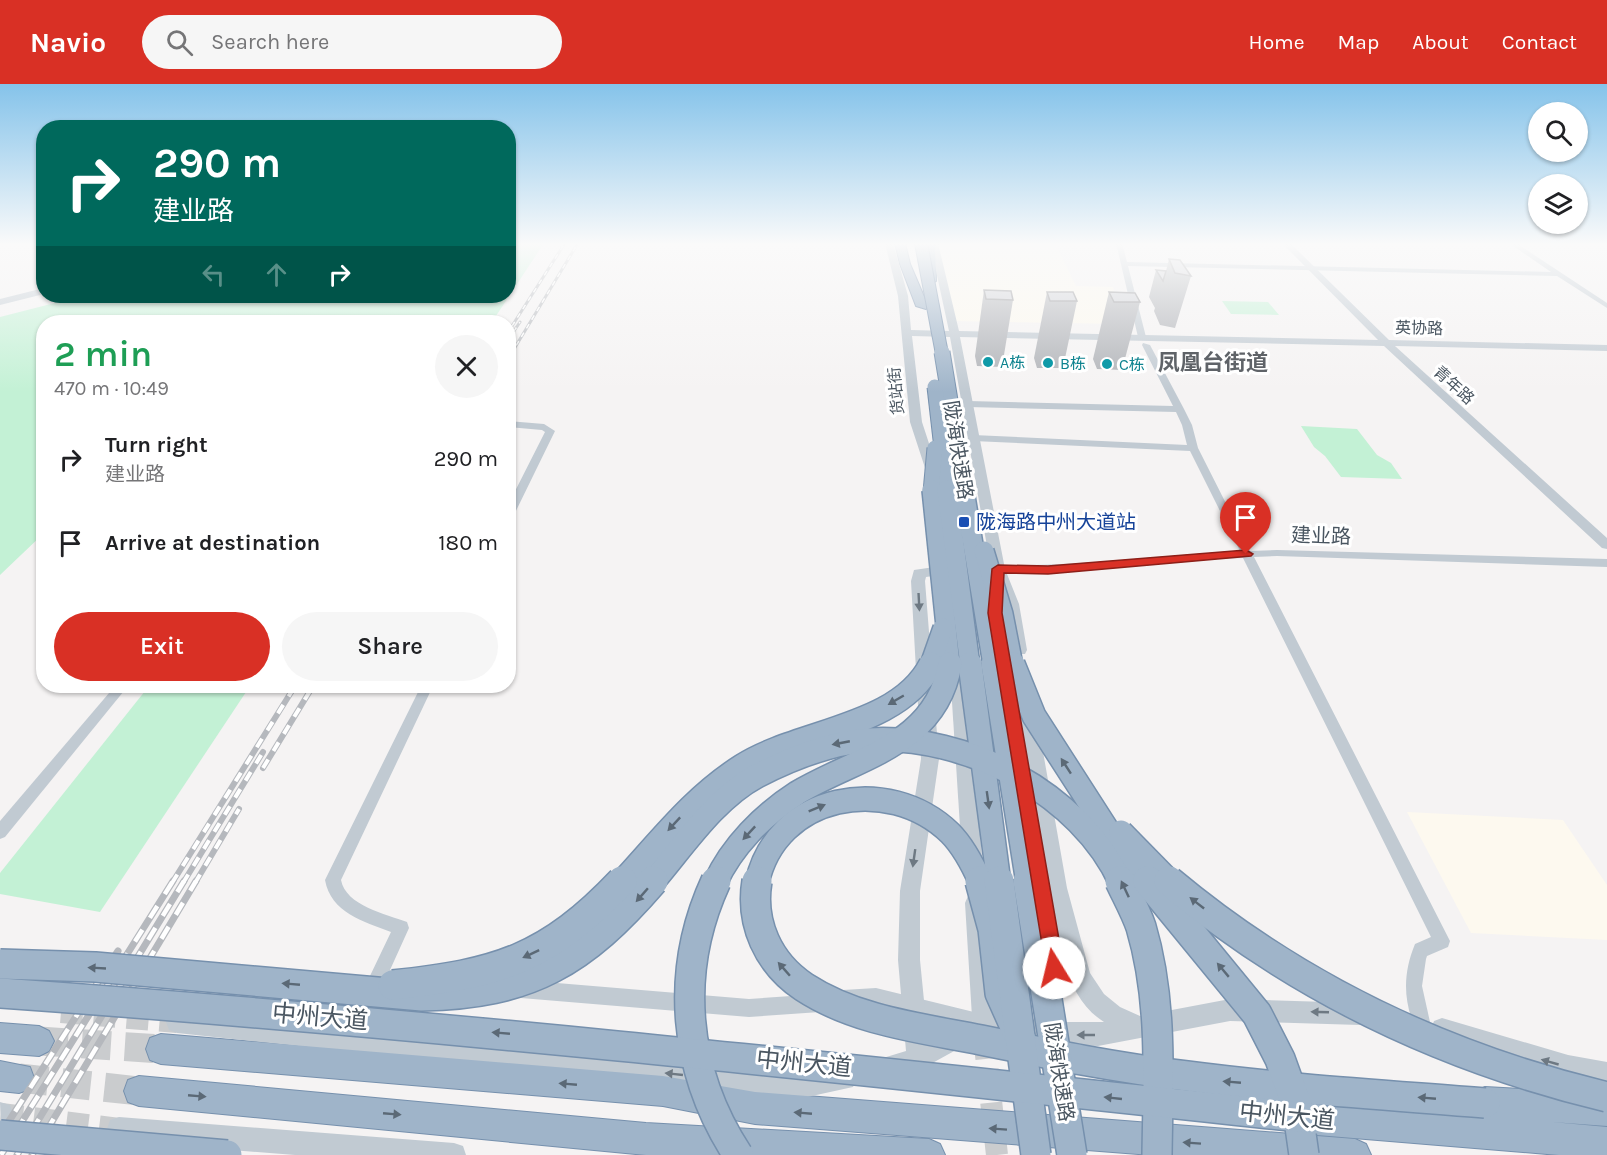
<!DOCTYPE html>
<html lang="en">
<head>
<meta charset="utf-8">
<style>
	body { margin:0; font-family:Karla,"Noto Sans SC",sans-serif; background:#f6f6f6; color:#202124; height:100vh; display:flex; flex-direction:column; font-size:22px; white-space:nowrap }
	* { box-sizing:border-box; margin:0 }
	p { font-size:20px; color:#757577 }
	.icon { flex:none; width:33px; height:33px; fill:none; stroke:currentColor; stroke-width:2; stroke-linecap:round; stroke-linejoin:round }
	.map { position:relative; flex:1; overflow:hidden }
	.panel { position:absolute; left:36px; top:231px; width:480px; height:378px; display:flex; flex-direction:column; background:#fff; border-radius:24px; box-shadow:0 2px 4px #0004 }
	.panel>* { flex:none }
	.guide { position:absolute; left:36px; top:36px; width:480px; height:183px; border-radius:24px; box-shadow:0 2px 4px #0004; background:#00695c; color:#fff; overflow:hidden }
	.tools { position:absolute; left:1528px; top:18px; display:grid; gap:12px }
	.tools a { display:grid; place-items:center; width:60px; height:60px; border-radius:50%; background:#fff; box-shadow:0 2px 4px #0004; font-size:30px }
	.pin { position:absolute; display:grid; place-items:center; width:51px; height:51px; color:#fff; margin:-62px -26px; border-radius:50% 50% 50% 0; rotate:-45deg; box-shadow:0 0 6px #0007 }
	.pin .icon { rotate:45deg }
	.me { position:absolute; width:66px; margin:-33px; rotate:351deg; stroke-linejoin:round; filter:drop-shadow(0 0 4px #0008) }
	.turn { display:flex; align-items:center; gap:21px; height:126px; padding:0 18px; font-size:27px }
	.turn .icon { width:78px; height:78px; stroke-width:2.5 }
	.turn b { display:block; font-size:42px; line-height:51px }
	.lanes { display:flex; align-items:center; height:57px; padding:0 18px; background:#0003; justify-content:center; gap:30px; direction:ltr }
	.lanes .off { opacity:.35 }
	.round { display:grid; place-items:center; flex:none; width:63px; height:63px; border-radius:32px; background:#f6f6f6 }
	.overview { display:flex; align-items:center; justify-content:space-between; height:102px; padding:0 18px }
	h1 { font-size:36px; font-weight:600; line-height:45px; color:#1e9e55 }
	.button { display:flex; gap:12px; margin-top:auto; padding:12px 18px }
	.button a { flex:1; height:69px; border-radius:36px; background:#d93025; color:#fff; font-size:24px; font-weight:600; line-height:69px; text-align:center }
	.button a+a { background:#f6f6f6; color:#202124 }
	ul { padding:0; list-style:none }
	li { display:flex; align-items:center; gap:18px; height:84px; padding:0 18px }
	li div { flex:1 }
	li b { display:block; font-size:22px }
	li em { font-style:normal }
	header { display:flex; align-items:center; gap:36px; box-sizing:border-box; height:84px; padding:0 30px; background:#d93025; color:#fff }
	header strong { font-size:28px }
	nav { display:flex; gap:33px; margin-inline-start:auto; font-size:21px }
	.search { width:420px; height:54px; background:#f6f6f6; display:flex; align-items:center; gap:15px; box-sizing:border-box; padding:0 21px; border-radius:33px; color:#757577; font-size:22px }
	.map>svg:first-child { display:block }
	.commercial { fill:#fdf9ef }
	.green { fill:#c3f1d5 }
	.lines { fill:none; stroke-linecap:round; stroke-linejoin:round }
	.tertiary-tunnel { stroke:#caccce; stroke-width:22; stroke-dasharray:22 11; stroke-linecap:butt }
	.trunk-tunnel { stroke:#caccce; stroke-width:29; stroke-dasharray:29 14; stroke-linecap:butt }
	.trunk-casing { stroke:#7690ad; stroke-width:2 }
	.minor { fill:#c1cad2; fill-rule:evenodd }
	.tertiary { fill:#c1cad2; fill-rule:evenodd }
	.trunk { fill:#9fb4c9; fill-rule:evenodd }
	.rail-far3-casing { stroke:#b5b8bd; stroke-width:3 }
	.rail-far2-casing { stroke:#b5b8bd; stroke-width:4 }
	.rail-far1-casing { stroke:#b5b8bd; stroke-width:6 }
	.rail-casing { stroke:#b5b8bd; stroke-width:7 }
	.rail-far3 { stroke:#fff; stroke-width:1.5; stroke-dasharray:5; stroke-linecap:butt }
	.rail-far2 { stroke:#fff; stroke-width:2; stroke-dasharray:7; stroke-linecap:butt }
	.rail-far1 { stroke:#fff; stroke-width:4; stroke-dasharray:10; stroke-linecap:butt }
	.rail { stroke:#fff; stroke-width:4.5; stroke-dasharray:14; stroke-linecap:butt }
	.trunk-bridge-far4-casing { stroke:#7690ad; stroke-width:14; stroke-linecap:butt }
	.trunk-bridge-far3-casing { stroke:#7690ad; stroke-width:17; stroke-linecap:butt }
	.trunk-bridge-far2-casing { stroke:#7690ad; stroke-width:22; stroke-linecap:butt }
	.trunk-bridge-far1-casing { stroke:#7690ad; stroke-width:26; stroke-linecap:butt }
	.trunk-bridge-casing { stroke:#7690ad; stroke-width:32; stroke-linecap:butt }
	.trunk-bridge-far4 { stroke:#9fb4c9; stroke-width:12 }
	.trunk-bridge-far3 { stroke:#9fb4c9; stroke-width:15 }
	.trunk-bridge-far2 { stroke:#9fb4c9; stroke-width:19 }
	.trunk-bridge-far1 { stroke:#9fb4c9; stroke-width:23 }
	.trunk-bridge { stroke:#9fb4c9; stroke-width:29 }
	.wall { fill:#b0b2b7 }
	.building { fill:#cdcfd5; stroke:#909195; stroke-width:1.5 }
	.oneway { fill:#6e7983 }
	.oneway2 { fill:#5b6976 }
	.route { fill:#d93025; stroke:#8d1f18; stroke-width:1.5 }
	.culture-dot { fill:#0f9aa8; stroke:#fff; stroke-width:2 }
	.transit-dot { fill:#1a4fb4; stroke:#fff; stroke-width:2 }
	.labels { text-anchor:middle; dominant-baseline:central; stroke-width:6; stroke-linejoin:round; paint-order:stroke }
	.far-street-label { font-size:16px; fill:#4a5661; stroke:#fff }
	.far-culture-label { font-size:16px; fill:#0d838f; stroke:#fff; text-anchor:start }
	.street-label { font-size:20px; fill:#4a5661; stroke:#fff }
	.transit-label { font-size:20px; fill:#164399; stroke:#fff; text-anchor:start }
	.far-district-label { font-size:22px; font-weight:bold; fill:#5f6368; stroke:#fff }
	.near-street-label { font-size:24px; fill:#4a5661; stroke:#fff }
</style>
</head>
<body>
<header>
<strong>Navio</strong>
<div class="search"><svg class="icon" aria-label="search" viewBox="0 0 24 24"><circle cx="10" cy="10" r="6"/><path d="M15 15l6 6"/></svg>Search here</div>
<nav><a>Home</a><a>Map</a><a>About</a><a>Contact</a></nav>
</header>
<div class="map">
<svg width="1607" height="1071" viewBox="0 0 1607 1071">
	<rect width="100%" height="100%" fill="#f5f3f3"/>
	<g class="commercial">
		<path d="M936,159h119l21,43 37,1 8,37 -169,-3z"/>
		<path d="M1407,728l156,8 44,65v55l-136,-7z"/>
	</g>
	<g class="green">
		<path d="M509,159h35l-52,79h-448l-1,212 -43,41v-258l82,-21h426z"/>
		<path d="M1222,217l46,1 11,13 -48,-1z"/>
		<path d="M1301,342l56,3 20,26 14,8 11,16 -61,-2 -16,-21 -11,-9z"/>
		<path d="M149,602h101l-150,226 -100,-18v-21z"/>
	</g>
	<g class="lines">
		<g class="tertiary-tunnel">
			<path d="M61,928l116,10"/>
			<path d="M984,953l13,118"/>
			<path d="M1,1030l118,15"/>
		</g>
		<g class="trunk-tunnel">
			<path d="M39,957l122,8"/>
			<path d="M19,994l120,13"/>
		</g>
		<g class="trunk-casing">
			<g id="trunk">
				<path d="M895,159h10l5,21 18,42 -2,3 -10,-3 -16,-42z"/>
				<path d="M925,159h10l1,38 -6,3 -6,-3z"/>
				<path d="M0,939l39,3 10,5 5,10 -5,10 -10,5 -39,-3z"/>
				<path d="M161,950l502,42 92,16 600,47 11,5 5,11h-220l-396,-31 -92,-18 -502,-42 -11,-4 -4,-11 4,-11z"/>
				<path d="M0,977l30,6 4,11 -4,11 -11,4 -19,-2z"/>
				<path d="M139,992l507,47 283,16 11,5 5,11h-299l-507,-49 -11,-4 -4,-11 4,-11z"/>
				<path d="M1485,1003l122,7v32l-55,-4 55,5v28h-48l-242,-20 -11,-5 -5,-11 5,-11 11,-5 163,14 -6,-3 -5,-11 5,-11z"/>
			</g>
		</g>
		<g class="minor">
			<path d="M1116,159h6l5,19 424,10 -42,-29h7l91,60v5l-50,-32 -429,-10 18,71 -4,2 -4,-2z"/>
			<path d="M1143,259l7,2 34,64 8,16 6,23 52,103 27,-1 330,9v8l-330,-11 -23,1 196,384 -2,6 -21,9 -1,3 -4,27 8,36 -3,6 -6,3 -6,-3c-12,-29 -12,-55 0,-84l16,-7 -188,-379 -55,2 -140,14 -50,-1 -6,-4 6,-4c81,2 161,-10 242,-14l-50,-100 -217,-10 -5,-3 5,-3 214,10 -5,-20 -6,-13 -208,-5 -4,-3 4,-3 205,5 -31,-61z"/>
			<path d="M508,337l36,3 11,7 -42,86 -5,3v-15l37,-73 -3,-2 -34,-3z"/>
			<path d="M115,602h13l-123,151 -5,2v-18z"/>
			<path d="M421,602h12l-92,194c5,26 45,34 66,42l2,6 -19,42 9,3 3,6 -3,6c-9,4 -18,3 -27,-1l-3,-6 22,-46c-28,-11 -60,-19 -66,-52z"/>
			<path d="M521,896l228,19 71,-5 6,3 3,6 -3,6 -6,3 -71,5 -228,-19 -6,-3 -3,-6 3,-6z"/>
			<path d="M876,904l106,26 6,3 3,6 -3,6 -6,3 -93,-24c-17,-3 -37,3 -52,-3l-3,-6 3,-6 6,-3z"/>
		</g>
		<g class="tertiary">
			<path d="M885,159h8l15,53 3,34 38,1 -19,-88h8l21,88 419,9 -96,-97h8l99,97 218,5v6l-212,-5 212,192v11l-5,-1 -218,-202 -424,-9 45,232 14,35 8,46 -2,4h-12l-8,-50 -14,-35 -41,-232 -38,-1 10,86 17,52 -6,4 -6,-4 -17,-52 -12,-126z"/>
			<path d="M44,204v6l-44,11v-6z"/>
			<path d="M948,481l5,2 2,3 -2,3 -27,4 -1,4 14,178 -19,132v69l8,81 44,-24 -7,-114 3,-7 7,-2 7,2 3,7 8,110 55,9h56c-40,-25 -46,-83 -56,-127l-7,3 -7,-3 -3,-6 -9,-62 2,-6 10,-1 -14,-108 2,-4h12l2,4 31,176 23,85 14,21 16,13 20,9 90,-17 130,4 8,3 3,8 -3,8 -8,3 -130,-4 -132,25 -50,-2 -63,-10 -67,37 -27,7 -8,-4 -4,-8 4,-8 23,-7 -8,-91 2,-69 21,-132 -10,-178 3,-11z"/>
			<path d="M957,565l6,2 2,4 17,203 -3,6 -7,3 -7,-3 -3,-6 -13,-203 2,-4z"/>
			<path d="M177,927l621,64 47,-8 8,4 4,8 -4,8 -55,12 -621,-66 -8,-3 -3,-8 3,-8z"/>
			<path d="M1442,934l126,37 39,7v24l-39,-7 -126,-39 -8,-3 -3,-8 3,-8z"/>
			<path d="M0,1018l10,3 3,9 -3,9 -9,3z"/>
			<path d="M119,1033l335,26 9,3 3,9h-171l-176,-14 -9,-3 -3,-9 3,-9z"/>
		</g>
		<use href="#trunk" class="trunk"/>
		<g class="rail-far3-casing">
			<g id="rail-far3">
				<path d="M512,242l53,-83"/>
				<path d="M508,256l12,-18"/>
				<path d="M511,270l67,-111"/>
			</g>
		</g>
		<g class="rail-far2-casing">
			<path id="rail-far2" d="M508,274l4,-6"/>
		</g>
		<g class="rail-far1-casing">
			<g id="rail-far1">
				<path d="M263,684l50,-82"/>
				<path d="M172,799l123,-197"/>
				<path d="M183,799l80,-131"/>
				<path d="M195,799l44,-74"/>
			</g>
		</g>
		<g class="rail-casing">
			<g id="rail">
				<path d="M0,1051l118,-184"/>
				<path d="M1,1071l172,-274"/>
				<path d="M17,1071l167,-274"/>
				<path d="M32,1071l164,-274"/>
			</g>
		</g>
		<use href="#rail-far3" class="rail-far3"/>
		<use href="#rail-far2" class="rail-far2"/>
		<use href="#rail-far1" class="rail-far1"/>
		<use href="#rail" class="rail"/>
		<g class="trunk-bridge-far4-casing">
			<path id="trunk-bridge-far4" d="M921,159l21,111"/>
		</g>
		<g class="trunk-bridge-far3-casing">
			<g id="trunk-bridge-far3">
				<path d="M942,268l23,140"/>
				<path d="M935,303l12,105"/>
				<path d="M931,408l4,-44"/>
			</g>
		</g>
		<g class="trunk-bridge-far2-casing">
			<g id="trunk-bridge-far2">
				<path d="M932,406l18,175"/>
				<path d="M947,406l23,175"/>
				<path d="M964,406l29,175"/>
				<path d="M984,467l19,63 10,51"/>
				<path d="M930,581l13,-37"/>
			</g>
		</g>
		<g class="trunk-bridge-far1-casing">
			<g id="trunk-bridge-far1">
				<path d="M970,580l29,219"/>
				<path d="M993,580l35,219"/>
				<path d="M1013,580l21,52 81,126 34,41"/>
				<path d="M1121,748l50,51"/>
				<path d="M621,799c39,-42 72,-86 121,-117 56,-36 157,-38 189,-102"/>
				<path d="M652,799c31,-36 62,-84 105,-107 35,-18 73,-33 112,-36 97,-6 211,53 252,143"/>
				<path d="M715,799c17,-37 48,-68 82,-90 60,-36 139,-47 153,-129"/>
				<path d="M757,799c19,-89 131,-110 193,-50 14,14 23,32 31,50"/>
			</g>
		</g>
		<g class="trunk-bridge-casing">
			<g id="trunk-bridge">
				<path d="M716,797c-42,91 -33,190 22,274"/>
				<path d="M757,797c-7,42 11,82 47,106 52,34 117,41 177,53 68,14 137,28 206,36 99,13 198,19 298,27"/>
				<path d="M980,797l13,48 7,64 21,47"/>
				<path d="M999,797l37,274"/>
				<path d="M1028,797l44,274"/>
				<path d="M1120,797c7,15 16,31 21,46 22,74 17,152 16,228"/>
				<path d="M1148,797l109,133 23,45 17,47 7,49"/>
				<path d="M1169,797c128,107 276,177 438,216"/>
				<path d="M0,880l95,3 327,29c108,-2 161,-34 231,-115"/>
				<path d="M393,901c105,-11 155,-26 229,-104"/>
				<path d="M0,909c440,31 878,79 1317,126"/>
				<path d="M0,1051l227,20"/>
			</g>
		</g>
		<use href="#trunk-bridge-far4" class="trunk-bridge-far4"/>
		<use href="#trunk-bridge-far3" class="trunk-bridge-far3"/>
		<use href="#trunk-bridge-far2" class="trunk-bridge-far2"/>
		<use href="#trunk-bridge-far1" class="trunk-bridge-far1"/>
		<use href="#trunk-bridge" class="trunk-bridge"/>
	</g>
	<g class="wall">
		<path d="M1169,175l22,17 -16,52 -15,-3 -6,-14 1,-3 -6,-11 7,-27 10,1z"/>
		<path d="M984,206l29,10 -11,67 -25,-1 -2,-10z"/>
		<path d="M1047,208l30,9 -14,67h-26l-3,-10z"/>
		<path d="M1109,208l31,10 -18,68 -25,-1 -4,-10z"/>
	</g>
	<g class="building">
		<path d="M1169,175l11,1 11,16 -16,-3z"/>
		<path d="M1156,186l10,1 -3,10z"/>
		<path d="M984,206l27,1 2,9 -27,-1z"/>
		<path d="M1047,208h26l4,9h-27z"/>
		<path d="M1109,208l26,1 5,9h-26z"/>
	</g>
	<defs><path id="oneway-solid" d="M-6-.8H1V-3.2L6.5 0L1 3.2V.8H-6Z" transform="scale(1.5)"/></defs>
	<g class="oneway">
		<use href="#oneway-solid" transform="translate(919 518) rotate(87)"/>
		<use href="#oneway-solid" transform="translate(914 774) rotate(98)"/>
		<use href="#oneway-solid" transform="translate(1320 928) rotate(-178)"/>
		<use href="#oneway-solid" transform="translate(1086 951) rotate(180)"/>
		<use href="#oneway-solid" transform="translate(1550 978) rotate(-164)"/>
		<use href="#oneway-solid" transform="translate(674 990) rotate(-174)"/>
	</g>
	<g class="oneway2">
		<use href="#oneway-solid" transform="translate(896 616) rotate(150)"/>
		<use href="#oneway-solid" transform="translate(841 659) rotate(169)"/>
		<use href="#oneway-solid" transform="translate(1066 682) rotate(-123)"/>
		<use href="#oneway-solid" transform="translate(988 716) rotate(82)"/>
		<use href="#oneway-solid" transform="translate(817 724) rotate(-22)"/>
		<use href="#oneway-solid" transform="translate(674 740) rotate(133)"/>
		<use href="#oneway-solid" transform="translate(749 749) rotate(133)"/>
		<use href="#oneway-solid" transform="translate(1125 805) rotate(-115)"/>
		<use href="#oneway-solid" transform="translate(642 811) rotate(131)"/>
		<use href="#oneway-solid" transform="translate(1197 819) rotate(-142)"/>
		<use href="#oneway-solid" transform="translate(531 870) rotate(155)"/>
		<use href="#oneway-solid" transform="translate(97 884) rotate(-177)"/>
		<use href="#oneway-solid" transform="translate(784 885) rotate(-131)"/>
		<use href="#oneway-solid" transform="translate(1223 886) rotate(-130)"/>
		<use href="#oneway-solid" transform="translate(291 900) rotate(-175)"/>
		<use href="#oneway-solid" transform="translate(501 949) rotate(-175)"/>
		<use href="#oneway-solid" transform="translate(1232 998) rotate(-175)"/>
		<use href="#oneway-solid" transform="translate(568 1000) rotate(-175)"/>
		<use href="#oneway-solid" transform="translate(197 1012) rotate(5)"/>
		<use href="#oneway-solid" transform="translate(1113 1014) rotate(-174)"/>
		<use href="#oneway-solid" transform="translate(1427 1014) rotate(-175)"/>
		<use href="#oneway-solid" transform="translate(803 1029) rotate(-175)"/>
		<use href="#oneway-solid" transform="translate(392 1030) rotate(5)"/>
		<use href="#oneway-solid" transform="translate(998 1045) rotate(-176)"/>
		<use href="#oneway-solid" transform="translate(1192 1059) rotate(-176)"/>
	</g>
	<linearGradient id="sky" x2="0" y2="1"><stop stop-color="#85c3ea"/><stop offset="0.52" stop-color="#fafafa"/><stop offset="1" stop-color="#fafafa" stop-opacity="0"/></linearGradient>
	<rect width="1607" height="308" fill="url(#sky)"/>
	<path class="route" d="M1246,466l7,4 -2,2 -203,18 -44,-1 -2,40 62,355 -3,7 -7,2 -7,-2 -59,-362 4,-44 6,-4 50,1z"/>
	<g class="culture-dot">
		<circle cx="988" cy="278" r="6"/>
		<circle cx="1048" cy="279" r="6"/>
		<circle cx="1107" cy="280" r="6"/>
	</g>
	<rect class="transit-dot" x="958" y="432" width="12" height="12" rx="3"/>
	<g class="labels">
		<g class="far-street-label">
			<text transform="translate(1419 244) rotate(1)">英协路</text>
			<text transform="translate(1454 301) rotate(42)">青年路</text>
			<text transform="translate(896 307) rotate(-95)">货站街</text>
		</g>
		<g class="far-culture-label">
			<text x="1000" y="278">A栋</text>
			<text x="1060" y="279">B栋</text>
			<text x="1119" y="280">C栋</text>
		</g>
		<g class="street-label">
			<text transform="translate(958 366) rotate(81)">陇海快速路</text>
			<text transform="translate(1321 452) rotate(2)">建业路</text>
			<text transform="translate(1059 988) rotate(81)">陇海快速路</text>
		</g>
		<g class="transit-label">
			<text x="976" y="438">陇海路中州大道站</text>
		</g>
		<g class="far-district-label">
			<text x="1213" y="279">凤凰台街道</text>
		</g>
		<g class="near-street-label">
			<text transform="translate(320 933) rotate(5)">中州大道</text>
			<text transform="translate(804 979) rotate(6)">中州大道</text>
			<text transform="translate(1287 1032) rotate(6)">中州大道</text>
		</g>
	</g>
</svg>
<div class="tools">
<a><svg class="icon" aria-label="search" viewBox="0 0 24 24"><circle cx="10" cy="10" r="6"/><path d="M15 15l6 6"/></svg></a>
<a><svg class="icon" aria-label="layers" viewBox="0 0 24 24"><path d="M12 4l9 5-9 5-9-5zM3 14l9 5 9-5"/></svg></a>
</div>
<div class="pin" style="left:1246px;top:470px;background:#d93025"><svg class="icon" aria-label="arrive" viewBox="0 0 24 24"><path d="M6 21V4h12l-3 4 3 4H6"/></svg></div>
<svg class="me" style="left:1054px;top:884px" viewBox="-20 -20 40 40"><circle r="19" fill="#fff"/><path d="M0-13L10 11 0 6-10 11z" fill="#d93025"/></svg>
<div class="guide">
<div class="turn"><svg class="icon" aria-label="right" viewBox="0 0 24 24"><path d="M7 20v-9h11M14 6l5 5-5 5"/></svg><div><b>290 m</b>建业路</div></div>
<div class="lanes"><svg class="icon off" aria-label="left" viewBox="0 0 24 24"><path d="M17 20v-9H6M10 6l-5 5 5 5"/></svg><svg class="icon off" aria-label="ahead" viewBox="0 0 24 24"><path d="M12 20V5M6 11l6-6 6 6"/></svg><svg class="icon" aria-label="right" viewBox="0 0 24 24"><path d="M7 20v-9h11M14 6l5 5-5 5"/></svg></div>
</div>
<section class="panel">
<div class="overview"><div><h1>2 min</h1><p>470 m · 10:49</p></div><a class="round"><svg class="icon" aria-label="close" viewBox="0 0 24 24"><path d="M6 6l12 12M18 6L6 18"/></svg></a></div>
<ul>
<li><svg class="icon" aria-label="right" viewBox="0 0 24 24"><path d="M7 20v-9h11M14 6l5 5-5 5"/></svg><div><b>Turn right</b><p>建业路</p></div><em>290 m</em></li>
<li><svg class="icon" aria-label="arrive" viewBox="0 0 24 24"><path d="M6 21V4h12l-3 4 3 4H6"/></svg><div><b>Arrive at destination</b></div><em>180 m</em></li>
</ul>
<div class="button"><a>Exit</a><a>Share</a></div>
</section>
</div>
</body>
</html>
